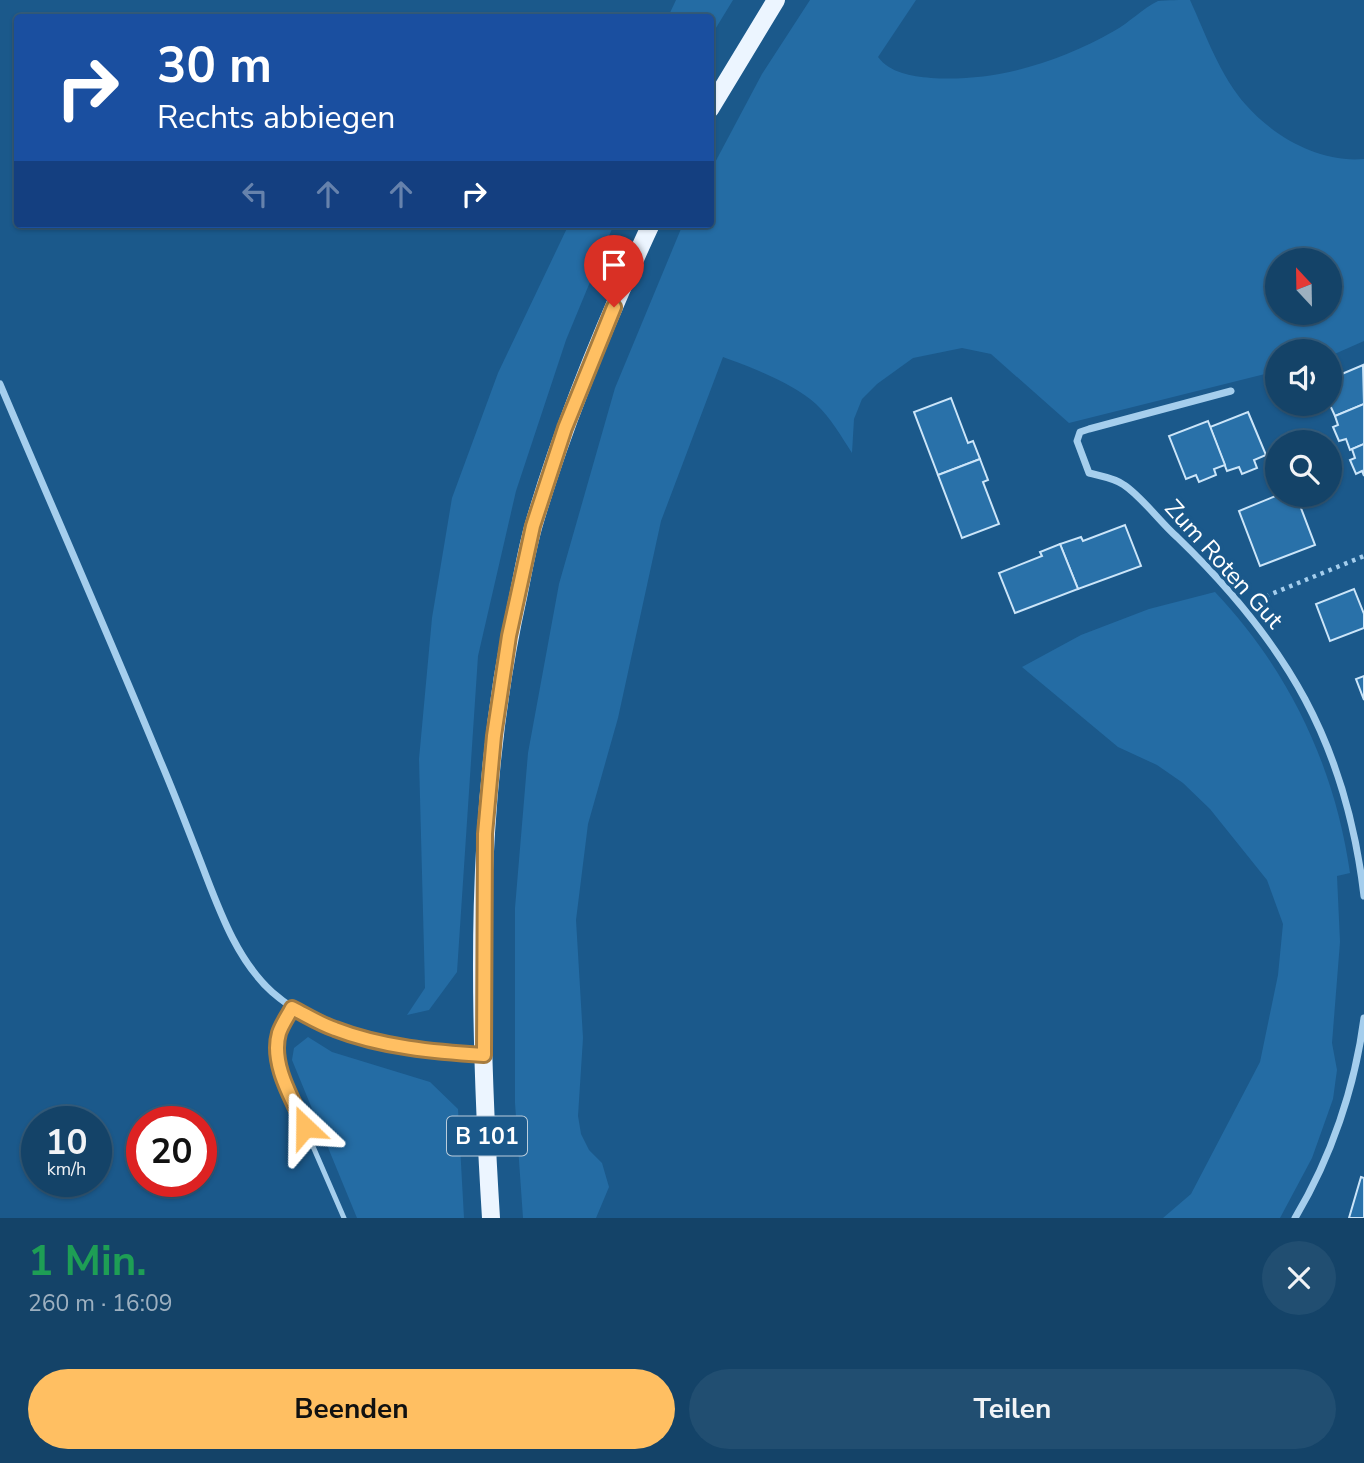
<!DOCTYPE html>
<html lang="de">
<head>
<meta charset="utf-8">
<style>
	body { margin:0; font-family:"Nunito Sans",sans-serif; background:#214e71; color:#f1f3f6; height:100vh; display:flex; flex-direction:column; font-size:26px; white-space:nowrap }
	* { box-sizing:border-box; margin:0 }
	p { font-size:23px; color:#9db0c0 }
	.icon { flex:none; width:38px; height:38px; fill:none; stroke:currentColor; stroke-width:2; stroke-linecap:round; stroke-linejoin:round }
	.map { position:relative; height:1218px; overflow:hidden }
	.details { display:flex; flex-direction:column; background:#144368; flex:1 }
	.details>* { flex:none }
	.banner { position:absolute; left:14px; top:14px; width:700px; height:214px; border-radius:7px; box-shadow:0 2px 5px #0004,0 0 0 2px #335c7c; background:#1a4fa0; color:#fff; overflow:hidden }
	.needle { width:46px; rotate:338deg }
	.tools { position:absolute; left:1265px; top:248px; display:grid; gap:14px }
	.tools a { display:grid; place-items:center; width:77px; height:77px; border-radius:50%; background:#144368; box-shadow:0 2px 5px #0004,0 0 0 2px #335c7c; font-size:35px }
	.speed { position:absolute; left:21px; top:1106px; display:flex; gap:14px; font-size:35px; font-weight:700; text-align:center }
	.speed>* { display:grid; place-content:center; width:91px; height:91px; border-radius:50%; background:#144368; box-shadow:0 2px 5px #0004,0 0 0 2px #335c7c; line-height:1 }
	.speed small { font-size:18px; font-weight:400 }
	.speed .limit { border:10px solid #d22; background:#fff; color:#111 }
	.pin { position:absolute; display:grid; place-items:center; width:60px; height:60px; color:#fff; margin:-72px -30px; border-radius:50% 50% 50% 0; rotate:-45deg; box-shadow:0 0 7px #0007 }
	.pin .icon { rotate:45deg }
	.me { position:absolute; width:77px; margin:-38px; rotate:337deg; stroke-linejoin:round; filter:drop-shadow(0 0 5px #0008) }
	.turn { display:flex; align-items:center; gap:24px; height:147px; padding:0 28px; font-size:32px }
	.turn .icon { width:91px; height:91px; stroke-width:2.5 }
	.turn b { display:block; font-size:49px; line-height:60px }
	.lanes { display:flex; align-items:center; height:66px; padding:0 28px; background:#0003; justify-content:center; gap:35px; direction:ltr }
	.lanes .off { opacity:.35 }
	.round { display:grid; place-items:center; flex:none; width:74px; height:74px; border-radius:37px; background:#214e71 }
	.overview { display:flex; align-items:center; justify-content:space-between; height:119px; padding:0 28px }
	h1 { font-size:42px; font-weight:700; line-height:52px; color:#1e9e55 }
	.primary-button { display:flex; gap:14px; margin-top:auto; padding:14px 28px }
	.primary-button a { flex:1; height:80px; border-radius:42px; background:#ffbf62; color:#111; font-size:28px; font-weight:700; line-height:80px; text-align:center }
	.primary-button a+a { background:#214e71; color:#f1f3f6 }
	.map>svg:first-child { display:block }
	.green { fill:#246ca4; fill-rule:evenodd }
	.building { fill:#2971a9; stroke:#cbe5f9; stroke-width:2 }
	.lines { fill:none; stroke-linecap:round; stroke-linejoin:round }
	.path { stroke:#a5ceed; stroke-width:4.5; stroke-dasharray:3.5 5; stroke-linecap:butt }
	.lane { stroke:#a5ceed; stroke-width:5 }
	.street { stroke:#a5ceed; stroke-width:7 }
	.primary { stroke:#ecf5ff; stroke-width:18 }
	.route-casing { stroke:#a67c40; stroke-width:18 }
	.route { stroke:#ffbf62; stroke-width:12 }
	.labels { text-anchor:middle; dominant-baseline:central; stroke-width:7; stroke-linejoin:round; paint-order:stroke }
	.shield { fill:#1b598b; stroke:#bbcddc; stroke-width:2 }
	.shield-label { font-size:23px; font-weight:bold; fill:#fff }
	.street-label { font-size:24px; fill:#fff; stroke:#1b598b }
</style>
</head>
<body>
<div class="map">
<svg width="1364" height="1218" viewBox="0 0 1364 1218">
	<rect width="100%" height="100%" fill="#1b598b"/>
	<g class="green">
		<path d="M676,0h57l-22,36 -1,-18 -42,-1z"/>
		<path d="M810,0h106l-38,57c12,16 33,19 53,21 64,4 127,-15 183,-47 15,-8 29,-23 44,-30 9,-1 23,-1 32,-1 16,35 30,76 56,105 28,32 74,58 118,54v182l-34,15v-4h-52l-1,19 -208,52 -78,-69 -29,-6 -49,10 -36,26 -15,15 -8,20 -2,34c-11,-17 -21,-35 -36,-49 -22,-20 -65,-37 -93,-47l-62,164 -43,197 -30,106 -12,96 7,118 -5,78 3,18 8,16 13,13 7,24 -13,31h-73l-8,-115v-195l13,-155 31,-169 56,-196 68,-164h27l1,-54 51,-96zM1278,261h52v52h-52z"/>
		<path d="M569,224h45l-48,116 -50,151 -38,165 -21,316 -28,38 -22,5 18,-27 -6,-229 13,-141 20,-120 46,-125z"/>
		<path d="M1215,592c74,78 120,175 135,281l-13,3 3,66 -8,101 5,27 -4,29 -21,59 -32,60h-117l28,-24 69,-132 18,-87 5,-51 -16,-44 -57,-71 -27,-26 -26,-18 -39,-18 -96,-80 59,-32 68,-26z"/>
		<path d="M308,1037l24,15 98,30 28,27 6,109h-107l-65,-158 2,-12z"/>
	</g>
	<g class="building">
		<path d="M1363,365l1,39 -29,12 -5,-11 -6,3 -2,-4h8v-25z"/>
		<path d="M951,398l17,45 5,-2 7,18 -42,16 -24,-63z"/>
		<path d="M1364,404v40l-14,6 -4,-11 -7,2 -6,-14 5,-2 -3,-9z"/>
		<path d="M1248,412l18,43 -12,5 3,8 -15,6 -3,-7 -12,4 -17,-44z"/>
		<path d="M1208,421l17,44 -11,4 2,6 -17,7 -3,-7 -10,4 -17,-43z"/>
		<path d="M1364,444v32l-2,-5 -6,3 -6,-14 5,-2 -3,-9z"/>
		<path d="M980,459l8,21 -5,2 16,42 -37,14 -24,-63z"/>
		<path d="M1278,495h18l19,50 -55,21 -21,-55z"/>
		<path d="M1125,525l16,41 -63,23 -18,-45 21,-7 2,4z"/>
		<path d="M1060,544l18,45 -63,24 -16,-40 43,-17 -2,-4z"/>
		<path d="M1354,589l10,25v14l-34,13 -14,-37z"/>
		<path d="M1364,676v24l-8,-21z"/>
		<path d="M1361,1177l3,1v40h-15z"/>
	</g>
	<g class="lines">
		<path class="path" d="M1259,602l10,-7 95,-39"/>
		<path class="lane" d="M292,1008l-13,25 -1,24 7,25 59,136"/>
		<g class="street">
			<path d="M0,384c53,125 108,250 160,376 15,35 29,72 43,108 17,44 34,92 69,124 56,49 139,59 210,62"/>
			<path d="M1231,391l-142,38 -9,3 -3,9 12,32c11,3 26,5 35,12 17,11 37,38 53,52 110,106 169,207 187,359"/>
			<path d="M1295,1218c36,-60 60,-131 69,-200"/>
		</g>
		<g class="primary">
			<path d="M710,109l66,-109"/>
			<path d="M491,1218c-13,-207 -18,-418 27,-621 5,-24 9,-49 16,-73 30,-103 72,-203 117,-300"/>
		</g>
	</g>
	<g class="lines">
		<g class="route-casing">
			<path id="route" d="M305,1127c-12,-27 -35,-63 -26,-94 3,-9 9,-17 13,-25 14,7 28,16 43,21 46,18 100,23 149,26l1,-221 9,-98 15,-100 24,-110 32,-98 49,-121"/>
		</g>
		<use href="#route" class="route"/>
	</g>
	<g class="labels">
		<rect class="shield" x="447" y="1116.5" width="80" height="39" rx="5"/>
		<g class="shield-label">
			<text x="487" y="1136">B 101</text>
		</g>
		<g class="street-label">
			<text transform="translate(1224 564) rotate(48)">Zum Roten Gut</text>
		</g>
	</g>
</svg>
<div class="tools">
<a><svg class="needle" viewBox="-14 -14 28 28"><path d="M0-13l5 13h-10z" fill="#e53935"/><path d="M0 13l5-13h-10z" fill="#9db0c0"/></svg></a>
<a><svg class="icon" aria-label="sound" viewBox="0 0 24 24"><path d="M4 9h4l5-4v14l-5-4H4zM17 9q2 3 0 6"/></svg></a>
<a><svg class="icon" aria-label="search" viewBox="0 0 24 24"><circle cx="10" cy="10" r="6"/><path d="M15 15l6 6"/></svg></a>
</div>
<div class="speed"><div>10<small>km/h</small></div><div class="limit">20</div></div>
<div class="pin" style="left:614px;top:307px;background:#d93025"><svg class="icon" aria-label="arrive" viewBox="0 0 24 24"><path d="M6 21V4h12l-3 4 3 4H6"/></svg></div>
<svg class="me" style="left:305px;top:1127px" viewBox="-20 -20 40 40"><path d="M0-17L14 15 0 8-14 15z" fill="#ffbf62" stroke="#fff" stroke-width="4"/></svg>
<div class="banner">
<div class="turn"><svg class="icon" aria-label="right" viewBox="0 0 24 24"><path d="M7 20v-9h11M14 6l5 5-5 5"/></svg><div><b>30 m</b>Rechts abbiegen</div></div>
<div class="lanes"><svg class="icon off" aria-label="left" viewBox="0 0 24 24"><path d="M17 20v-9H6M10 6l-5 5 5 5"/></svg><svg class="icon off" aria-label="ahead" viewBox="0 0 24 24"><path d="M12 20V5M6 11l6-6 6 6"/></svg><svg class="icon off" aria-label="ahead" viewBox="0 0 24 24"><path d="M12 20V5M6 11l6-6 6 6"/></svg><svg class="icon" aria-label="right" viewBox="0 0 24 24"><path d="M7 20v-9h11M14 6l5 5-5 5"/></svg></div>
</div>
</div>
<section class="details">
<div class="overview"><div><h1>1 Min.</h1><p>260 m · 16:09</p></div><a class="round"><svg class="icon" aria-label="close" viewBox="0 0 24 24"><path d="M6 6l12 12M18 6L6 18"/></svg></a></div>
<div class="primary-button"><a>Beenden</a><a>Teilen</a></div>
</section>
</body>
</html>
